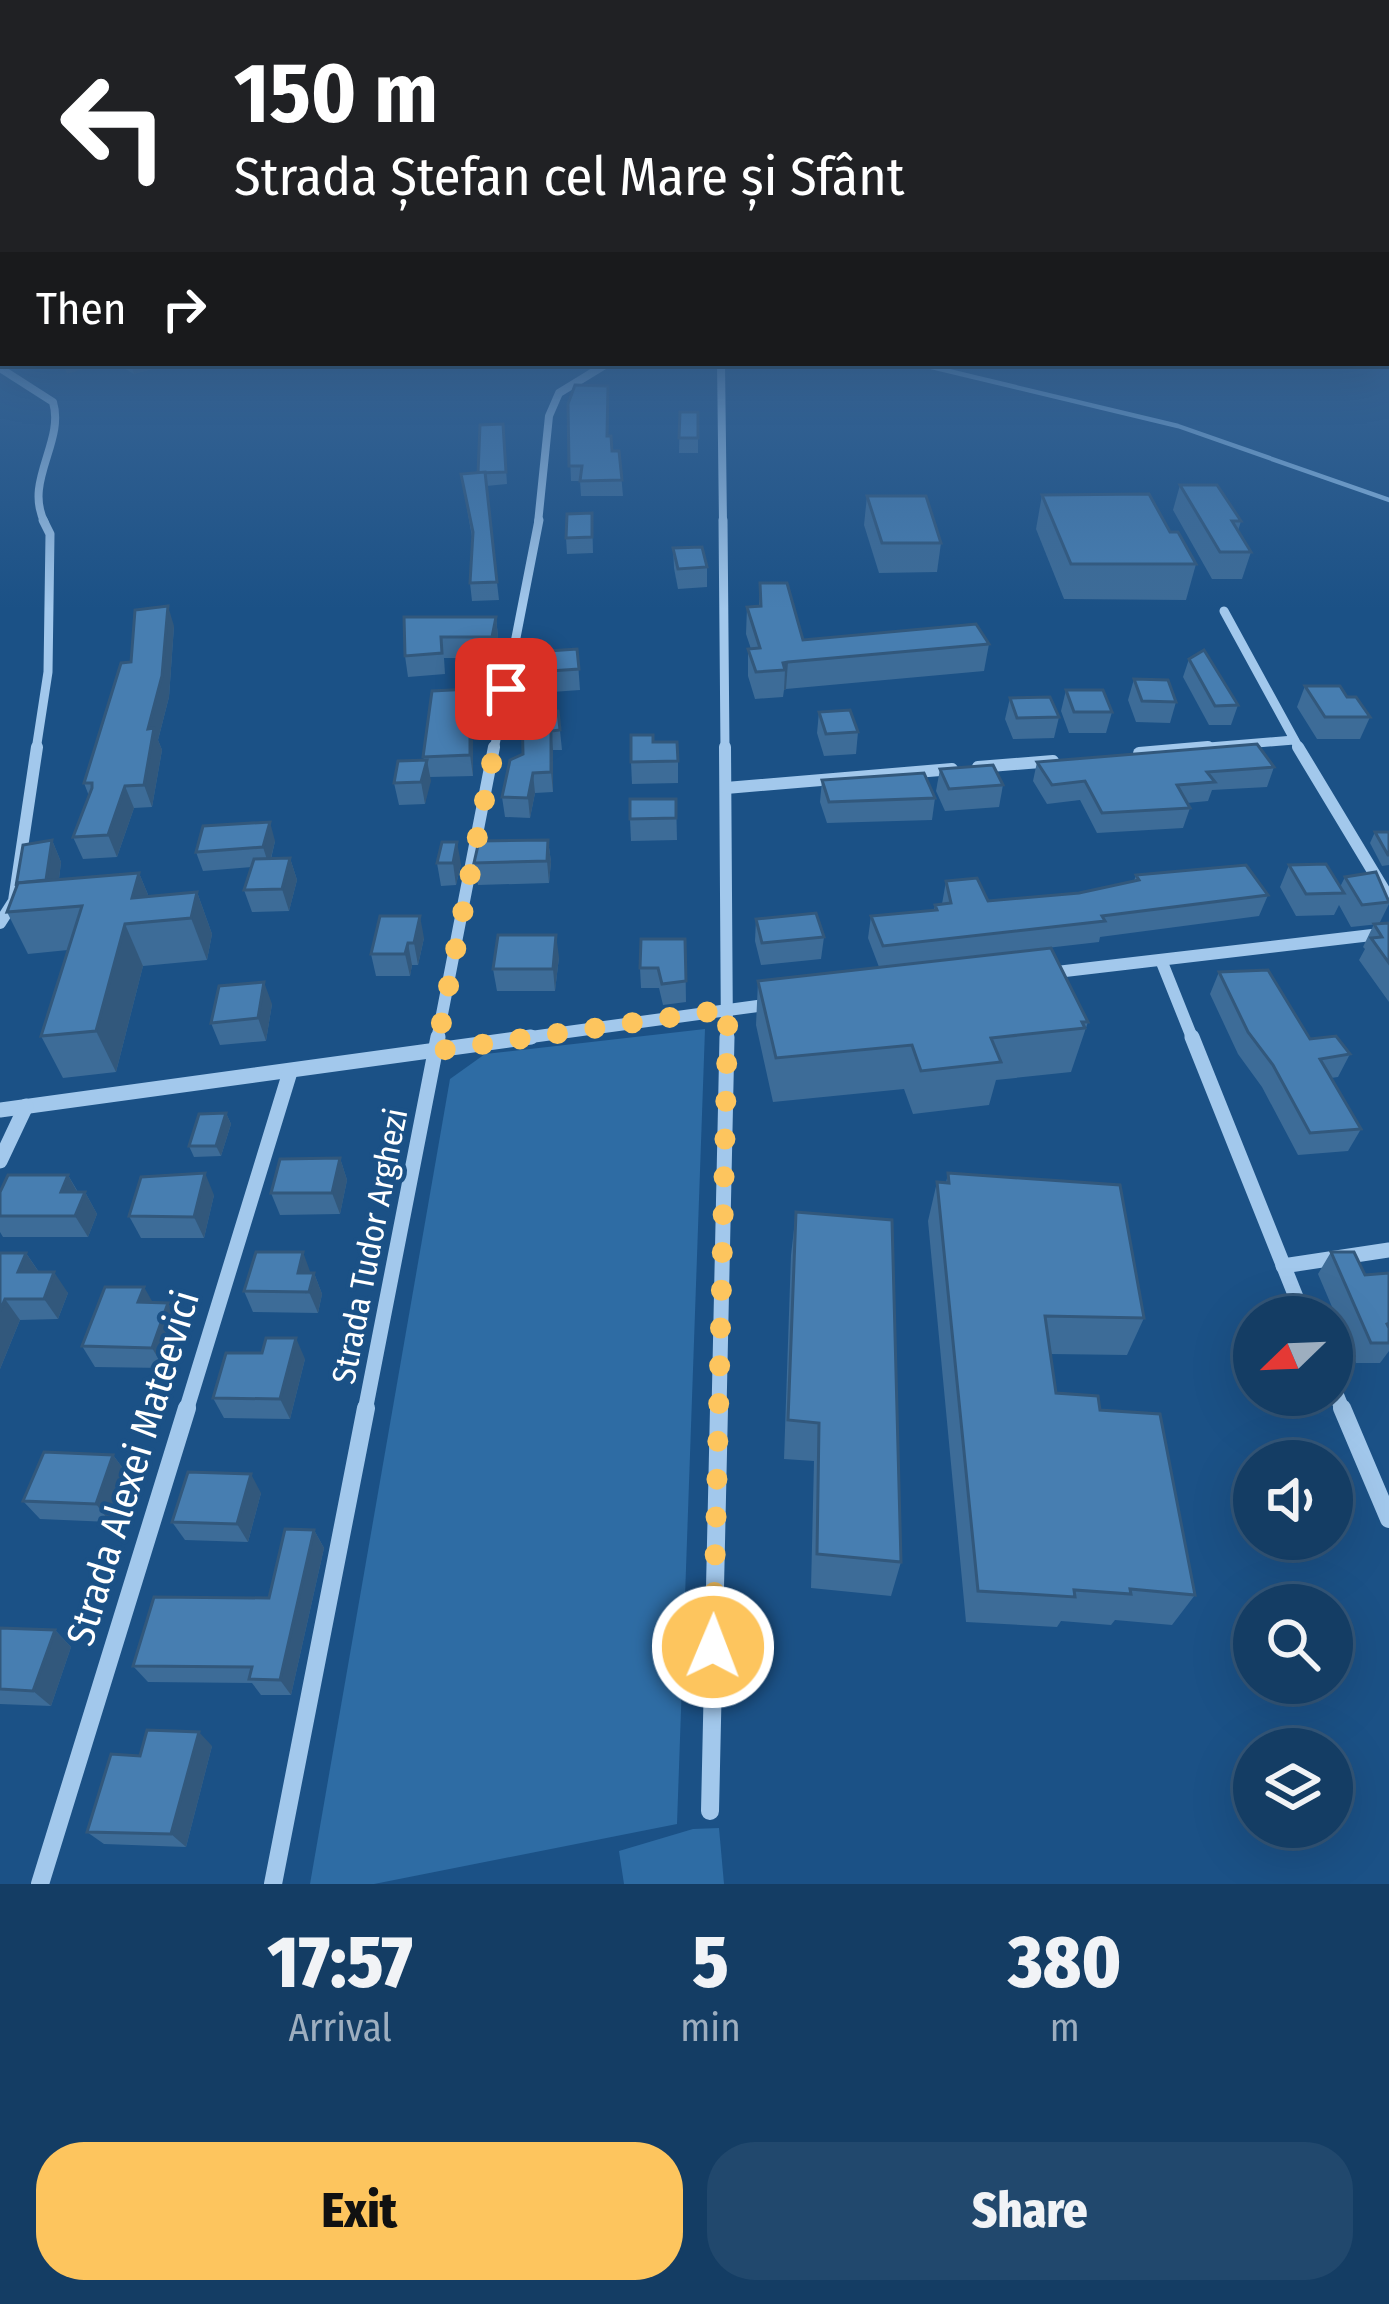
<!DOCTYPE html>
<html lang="en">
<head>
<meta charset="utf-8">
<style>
	body { margin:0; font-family:"Fira Sans Condensed",sans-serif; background:#21486d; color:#f1f3f6; height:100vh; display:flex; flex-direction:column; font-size:45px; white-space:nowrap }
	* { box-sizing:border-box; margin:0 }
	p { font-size:39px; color:#9daebf }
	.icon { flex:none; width:66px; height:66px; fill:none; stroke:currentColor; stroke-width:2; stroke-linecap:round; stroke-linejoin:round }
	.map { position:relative; height:1884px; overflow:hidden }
	.panel { display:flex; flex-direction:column; background:#143d64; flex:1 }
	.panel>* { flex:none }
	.guide { position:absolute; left:0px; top:0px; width:1389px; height:366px; box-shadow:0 12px 48px #0002,0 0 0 3px #335678; background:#202124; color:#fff; overflow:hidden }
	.needle { width:78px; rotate:247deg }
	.fabs { position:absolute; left:1233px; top:1296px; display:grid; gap:24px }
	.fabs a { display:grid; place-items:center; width:120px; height:120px; border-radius:50%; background:#143d64; box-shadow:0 12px 48px #0002,0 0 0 3px #335678; font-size:60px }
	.pin { position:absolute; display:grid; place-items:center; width:102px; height:102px; color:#fff; margin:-51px; border-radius:24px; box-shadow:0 6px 18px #0006 }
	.me { position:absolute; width:132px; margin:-66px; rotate:1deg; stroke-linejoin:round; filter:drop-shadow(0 0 9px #0008) }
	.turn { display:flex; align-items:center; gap:42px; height:252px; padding:0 36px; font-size:54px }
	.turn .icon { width:156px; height:156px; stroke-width:2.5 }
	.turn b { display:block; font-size:84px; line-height:102px }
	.then { display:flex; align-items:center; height:114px; padding:0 36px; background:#0003; gap:24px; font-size:45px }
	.eta { display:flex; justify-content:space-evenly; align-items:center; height:204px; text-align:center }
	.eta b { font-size:72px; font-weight:800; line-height:84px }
	.cta { display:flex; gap:24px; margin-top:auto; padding:24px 36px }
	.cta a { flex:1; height:138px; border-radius:48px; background:#fdc55e; color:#111; font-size:48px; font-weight:800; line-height:138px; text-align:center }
	.cta a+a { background:#21486d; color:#f1f3f6 }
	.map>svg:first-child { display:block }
	.green { fill:#2e6ca4 }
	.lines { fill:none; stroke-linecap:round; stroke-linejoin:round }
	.stream { stroke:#95c4ee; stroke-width:4.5 }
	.minor-far4 { stroke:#a2c8ec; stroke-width:8 }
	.minor-far3 { stroke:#a2c8ec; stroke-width:9 }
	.minor-far2 { stroke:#a2c8ec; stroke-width:12 }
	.minor-far1 { stroke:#a2c8ec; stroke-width:15 }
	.minor { stroke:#a2c8ec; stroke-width:18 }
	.wall { fill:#3d6c98 }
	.shaded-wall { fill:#32587c }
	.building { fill:#477eb1; stroke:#32587c; stroke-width:3 }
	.route { stroke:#fdc55e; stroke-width:21; stroke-dasharray:0 37.8 }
	.labels { text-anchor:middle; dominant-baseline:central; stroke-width:9; stroke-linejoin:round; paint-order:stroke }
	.street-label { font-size:33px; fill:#fff; stroke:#1b5186 }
	.near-street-label { font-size:39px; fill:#fff; stroke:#1b5186 }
</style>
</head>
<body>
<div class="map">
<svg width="1389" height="1884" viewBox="0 0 1389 1884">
	<rect width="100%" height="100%" fill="#1b5186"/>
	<g class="green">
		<path d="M705,1029l-28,795 -303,60h-64l140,-805 35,-25z"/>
		<path d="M719,1828l5,56h-100l-5,-33 74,-22z"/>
	</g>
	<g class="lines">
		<path class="stream" d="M915,363l263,63 211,74"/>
		<g class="minor-far4">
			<path d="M721,363l2,160"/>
			<path d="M0,368l53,34c12,40 -30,80 -8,121"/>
			<path d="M538,523l11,-107 10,-23 49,-30"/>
		</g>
		<g class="minor-far3">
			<path d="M723,520l2,230"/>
			<path d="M1224,611l76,139"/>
			<path d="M36,750l12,-78 2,-138 -7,-14"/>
			<path d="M494,750l45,-230"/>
			<path d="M1173,750l121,-10"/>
		</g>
		<g class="minor-far2">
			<path d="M725,747l2,293"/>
			<path d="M1298,747l91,151"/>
			<path d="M1139,753l69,-6"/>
			<path d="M978,767l75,-6"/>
			<path d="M726,788l226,-19"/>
			<path d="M0,923l14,-22 23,-154"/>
			<path d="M1161,960l32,80"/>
			<path d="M1048,973l341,-40"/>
			<path d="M437,1040l57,-293"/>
			<path d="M509,1040l263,-36"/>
		</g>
		<g class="minor-far1">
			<path d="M1192,1037l112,280"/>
			<path d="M0,1110l531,-73"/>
			<path d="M0,1161l26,-55"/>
			<path d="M1283,1266l106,-16"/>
			<path d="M1332,1384l11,27"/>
			<path d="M186,1411l104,-339"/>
			<path d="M365,1411l73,-374"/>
			<path d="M719,1411l8,-374"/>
		</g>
		<g class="minor">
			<path d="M1342,1408l47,111"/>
			<path d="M710,1811l9,-403"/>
			<path d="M40,1884l147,-476"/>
			<path d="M273,1884l93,-476"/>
		</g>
	</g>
	<g class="wall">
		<path d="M115,363h58l-39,11z"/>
		<path d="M609,400l-1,36 4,15h7l4,45h-42l-1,-15h-9l-3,-77z"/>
		<path d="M680,412h18v41h-19z"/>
		<path d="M503,424l4,60 -21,2 13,114 -27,1 -2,-18 2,-46 -11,-63 17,-1z"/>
		<path d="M1180,485l61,36 -3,10 13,21 -9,27h-30l-39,-69z"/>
		<path d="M1042,495l128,37 26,32 -10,36 -122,-1 -28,-70z"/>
		<path d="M867,496l74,47 -4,29 -58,1 -15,-48z"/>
		<path d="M592,513l1,40 -26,1 -1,-16z"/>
		<path d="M673,548l34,19v20l-29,2 -4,-21z"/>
		<path d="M760,583l43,57 186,4 -5,27 -198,18 -2,1 -1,7 -28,2 -7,-23v-27h3l-5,-15 1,-27h12z"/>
		<path d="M404,617h92l2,20 -3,21h-51l1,16 -37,3 -3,-21z"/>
		<path d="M174,626l-5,71 -11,43 4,10 -10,57 -18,1 -17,49 -34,2 -10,-22 16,-41 -5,-13 47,-121z"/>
		<path d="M577,649l3,41 -28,2 -4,-41z"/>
		<path d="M1189,659l49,46 -7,20h-22l-26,-48z"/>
		<path d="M1134,679l42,23 -6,21 -34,-1 -8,-22z"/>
		<path d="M1305,686l42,11 23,20 -10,22h-43l-20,-32z"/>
		<path d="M470,689l3,20v67l-43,1 -5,27 -26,1 -5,-22 30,-23 -1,-3z"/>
		<path d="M1066,690l46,22 -6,21h-37l-8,-22z"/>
		<path d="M1010,698l49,19 -5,21 -41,1 -8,-20z"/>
		<path d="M558,711l4,39h-9v42l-18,1 -5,25 -25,-1 -3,-20 21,-43z"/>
		<path d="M819,712l39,20 -2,22 -32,2 -7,-23z"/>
		<path d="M653,742l25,19v22l-46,1 -1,-22z"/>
		<path d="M1037,762l237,5 -7,20 -55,3 -4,11 -21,2 3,5 -7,20 -86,5 -17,-33 -33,4 -14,-23z"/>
		<path d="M940,769l63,16 -4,22 -54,4 -9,-20z"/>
		<path d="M822,780l113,18 -3,22 -105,3 -7,-21z"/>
		<path d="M676,799l1,41 -46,1 -1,-22z"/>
		<path d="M1375,832h14v33l-7,1 -12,-23z"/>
		<path d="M52,840l9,22 -2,17 80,-6 10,24 48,-5 15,42 -5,26 -64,6 -27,106 -53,6 -22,-42 27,-86 -40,4 -21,-42z"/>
		<path d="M548,840l3,22 -2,21 -71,2 -4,-22z"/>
		<path d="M275,841l-4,18 19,-1 7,22 -8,31 -37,1 -8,-22 8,-23 -49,4 -7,-19z"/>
		<path d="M437,863l24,1 -5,21 -15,1z"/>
		<path d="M1289,865l51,22 5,-10 44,21v6l-10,20 -28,3 -12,-22 -5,10 -38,1 -16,-29z"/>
		<path d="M1136,875l132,20 -9,21 -159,21 -1,5 -220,25 -11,-29 3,-22 63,-6 1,-5 7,-1 4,-23 42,20 91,-8 55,-12z"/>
		<path d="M756,919l68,18 -3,22 -60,6 -6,-24z"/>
		<path d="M1389,923v79l-30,-42 6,-11 -2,-2 11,-23z"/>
		<path d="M424,938l-6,27h-6l-2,11h-34l-5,-22z"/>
		<path d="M685,939l1,63 -23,3 -4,-17h-18l-1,-20z"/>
		<path d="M559,957l-4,34h-58l-4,-22z"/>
		<path d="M1219,972l91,67 40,15 -12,23 -7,1 30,51 -13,22 -50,4 -36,-68 -24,-33 -28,-60z"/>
		<path d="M758,981l330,41 -17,50 -75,8 -7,25 -76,9 -9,-25 -131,13 -17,-77z"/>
		<path d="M272,1004l-6,37 -46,4 -9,-22z"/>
		<path d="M226,1113l5,11 -10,32 -27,1 -5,-11z"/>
		<path d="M340,1158l7,22 -7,34 -60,1 -9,-22z"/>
		<path d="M948,1173l196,145 -17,37 -77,-1 6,39 44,17 95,185 -23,30 -57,-5 -4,5 -50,-4 -4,6 -91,-5 -38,-401 9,-39 9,1z"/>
		<path d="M68,1175l10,17h7l12,22 -9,23h-85l-3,-5v-40z"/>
		<path d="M214,1195l-10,43h-63l-12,-22z"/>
		<path d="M796,1212l105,350 -10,34 -80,-8 3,-127 -30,-2 7,-204z"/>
		<path d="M1331,1252l34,23 24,-2v78l-9,12h-24l-38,-89z"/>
		<path d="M0,1253h26l13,19 29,21 -10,26 -38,1 -20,49z"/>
		<path d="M311,1273h3l8,21 -4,19 -65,-1 -9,-21z"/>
		<path d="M153,1302l15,1 11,21 -15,44 -69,-1 -13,-21z"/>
		<path d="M305,1359l-15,60 -66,-1 -11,-20z"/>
		<path d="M113,1455l14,19 -17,48 -70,-3 -17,-18z"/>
		<path d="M261,1493l-13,49 -63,-2 -13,-18z"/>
		<path d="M314,1530l10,18 -33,147h-30l-9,-12 -104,-1 -15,-16 136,-68z"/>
		<path d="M0,1628l55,2 16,17 -20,59 -51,-2z"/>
		<path d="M212,1746l-26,101 -82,-3 -17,-12 53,-76z"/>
	</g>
	<g class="shaded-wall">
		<path d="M63,363h40l-36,11z"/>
		<path d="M131,363h42l-39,11z"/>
		<path d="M168,606l6,20 -5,71 -11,43 4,10 -10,57 -8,-22 4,-56z"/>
		<path d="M496,617l2,20 -3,21 -3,-21z"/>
		<path d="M788,662l-2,27 -2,1 1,-20 -2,-7z"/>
		<path d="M470,689l3,20v67l-3,-21z"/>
		<path d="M551,731l2,19v42l-2,-20z"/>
		<path d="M427,760l4,21 -6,23 -4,-22z"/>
		<path d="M533,773l2,20 -5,25 -2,-20z"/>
		<path d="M125,786l9,22 -17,49 -9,-22z"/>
		<path d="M270,822l5,19 -6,25 -6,-19z"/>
		<path d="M52,840l9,22 -5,42 -29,4z"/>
		<path d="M548,840l3,22 -2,21 -2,-22z"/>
		<path d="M457,842l4,22 -5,21 -3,-22z"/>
		<path d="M290,858l7,22 -8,31 -7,-22z"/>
		<path d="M139,873l17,41 -24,-16z"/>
		<path d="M197,892l15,42 -5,26 -16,-42z"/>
		<path d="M420,916l4,22 -6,27 -4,-22z"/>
		<path d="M125,924l18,42 -27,106 -20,-41z"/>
		<path d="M556,935l3,22 -4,34 -2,-22z"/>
		<path d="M408,943l4,22 -2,11 -5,-22z"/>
		<path d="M264,982l8,22 -6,37 -8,-23z"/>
		<path d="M226,1113l5,11 -10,32 -5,-10z"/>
		<path d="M340,1158l7,22 -7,34 -8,-21z"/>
		<path d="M205,1173l9,22 -10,43 -10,-21z"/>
		<path d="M68,1175l12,22 -19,-5z"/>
		<path d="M85,1192l12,22 -9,23 -13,-21z"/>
		<path d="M303,1252l8,22 -5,20 -8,-21z"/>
		<path d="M26,1253l14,21 -22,-2z"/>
		<path d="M54,1272l14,21 -10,26 -14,-20z"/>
		<path d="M314,1273l8,21 -4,19 -9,-21z"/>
		<path d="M144,1287l12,21 -18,-6z"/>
		<path d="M5,1299l15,21 -20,49v-58z"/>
		<path d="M168,1303l11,21 -15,44 -12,-20z"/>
		<path d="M296,1338l9,21 -15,60 -10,-20z"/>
		<path d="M113,1455l14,19 -17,48 -14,-18z"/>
		<path d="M251,1474l10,19 -13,49 -11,-18z"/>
		<path d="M314,1530l10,18 -33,147 -11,-15z"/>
		<path d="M55,1630l16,17 -20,59 -18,-15z"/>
		<path d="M199,1732l13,14 -26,101 -15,-13z"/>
	</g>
	<g class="building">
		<path d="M575,385l33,1 -1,50h4l1,15h7l3,29 -42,1 2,-15h-13l-1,-62z"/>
		<path d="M680,412h18v26h-19z"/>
		<path d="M503,424l3,48 -28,1 2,-48z"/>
		<path d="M485,472l12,110 -27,1 3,-51 -12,-58z"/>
		<path d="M1180,485h37l24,36h-9l19,31h-31z"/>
		<path d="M1149,494l21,38h8l18,32h-125l-29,-69z"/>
		<path d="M867,496h59l15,47h-59z"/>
		<path d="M592,513v24l-26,1 1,-24z"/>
		<path d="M702,547l5,20 -29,2 -5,-21z"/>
		<path d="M760,583h27l16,57 173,-16 13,20 -201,18 -5,1 2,7 -29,2 -8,-23 12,-1 -13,-41 14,-1z"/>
		<path d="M168,606l-6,70 -14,53 6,-1 -10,57 -19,1 -17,49 -35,2 19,-49v-5h-8l37,-120 10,-1 4,-52z"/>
		<path d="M404,617h92l-4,20h-51l1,16 -37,3z"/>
		<path d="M577,649l2,20 -29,2 -2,-20z"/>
		<path d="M1204,650l34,55 -23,1 -26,-47z"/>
		<path d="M1134,679l34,1 8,22 -34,-1z"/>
		<path d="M1305,686h35l7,11h9l14,20h-45z"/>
		<path d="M470,689v66l-47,2 9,-66z"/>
		<path d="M1066,690h37l9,22h-38z"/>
		<path d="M1050,697l9,20 -42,1 -7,-20z"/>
		<path d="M850,710l8,22 -32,2 -7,-22z"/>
		<path d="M558,711l2,19 -9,1v41l-18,1 -5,25 -26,-1 8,-37 13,-6 -1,-41z"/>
		<path d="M631,735h22v7h24l1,19 -47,1z"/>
		<path d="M1257,744l17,23 -67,5 8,10 -38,3 13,23 -88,5 -17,-32 -33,4 -15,-23z"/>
		<path d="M427,760l-6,22 -27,1 4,-22z"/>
		<path d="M993,765l10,20 -54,4 -9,-20z"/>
		<path d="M924,773l11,25 -106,4 -7,-22z"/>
		<path d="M630,799h46v19l-46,1z"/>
		<path d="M270,822l-7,25 -67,5 7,-26z"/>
		<path d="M1375,832h14v23h-1z"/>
		<path d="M52,840l-6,40 -28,3 -2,3 7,-41z"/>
		<path d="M548,840l-1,21 -73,2 5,-22z"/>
		<path d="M442,842h15l-4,21h-16z"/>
		<path d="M290,858l-8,31 -38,1 10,-31z"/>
		<path d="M1326,864l18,29 -38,1 -17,-29z"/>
		<path d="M1246,865l22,30 -166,21 3,5 -222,25 -12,-30 66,-6 -2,-5 16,-2 -5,-22 31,-3 11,23 91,-8 60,-13 -3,-5z"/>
		<path d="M1376,872l13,30 -27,3 -17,-28z"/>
		<path d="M139,873l-7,25 65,-6 -6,26 -66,6 -29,107 -55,5 41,-130 -75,6 11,-29z"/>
		<path d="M816,913l8,24 -62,6 -6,-24z"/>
		<path d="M380,916h40l-6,27h-6l-3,11h-34z"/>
		<path d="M1389,923v40l-18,-25 11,-1 -8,-13z"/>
		<path d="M498,935h58l-3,34h-60z"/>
		<path d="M641,939h44l1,42 -24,3 -4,-16h-18z"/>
		<path d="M1051,948l37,74h-6l3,6 -94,10 10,24 -80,9 -9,-26 -136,13 -18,-77z"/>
		<path d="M1268,970l42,69 26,-3 14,18 -30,5 41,70 -51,4 -37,-68 -25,-33 -29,-60z"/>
		<path d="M264,982l-6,36 -47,5 8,-37z"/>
		<path d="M226,1113l-10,33h-27l10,-32z"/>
		<path d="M340,1158l-8,35h-61l9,-34z"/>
		<path d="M205,1173l-11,44 -65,-1 12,-39z"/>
		<path d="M948,1173l172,12 24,133 -99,-2 11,77 42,3 2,14 60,4 35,181 -65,-6 1,5 -57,-4 1,7 -97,-6 -41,-409 12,1z"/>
		<path d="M8,1175h60l-7,17h24l-10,24h-75v-24z"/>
		<path d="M796,1212l96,8 9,342 -84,-8 2,-131 -31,-3z"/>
		<path d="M256,1252h47l-5,21h16l-5,19 -65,-1z"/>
		<path d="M1331,1252h23l11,23 24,-2v50l-2,1 2,4v15h-18z"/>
		<path d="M0,1253h26l-8,19h36l-10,27h-39l-5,12z"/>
		<path d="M105,1287h39l-6,15 30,1 -16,45 -70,-2z"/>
		<path d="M266,1338h30l-16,61 -67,-1 13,-45h36z"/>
		<path d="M44,1452l69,3 -17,49 -73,-3z"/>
		<path d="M188,1472l63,2 -14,50 -65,-2z"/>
		<path d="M285,1529l29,1 -34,150 -31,-1 3,-12 -119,-1 21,-69 115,1z"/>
		<path d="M0,1628l55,2 -22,61 -33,-2z"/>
		<path d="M147,1730l52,2 -28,102 -84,-2 24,-78 29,2z"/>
	</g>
	<linearGradient id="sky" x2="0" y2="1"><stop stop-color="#0f2d4a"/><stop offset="0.57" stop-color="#396595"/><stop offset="1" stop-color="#396595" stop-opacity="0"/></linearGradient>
	<rect width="1389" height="609" fill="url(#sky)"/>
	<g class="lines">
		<path class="route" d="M506,689l-70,362 292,-42 -15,638"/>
	</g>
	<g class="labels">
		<g class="street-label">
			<text transform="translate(370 1246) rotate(-79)">Strada Tudor Arghezi</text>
		</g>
		<g class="near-street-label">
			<text transform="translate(133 1468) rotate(-73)">Strada Alexei Mateevici</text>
		</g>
	</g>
</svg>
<div class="fabs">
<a><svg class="needle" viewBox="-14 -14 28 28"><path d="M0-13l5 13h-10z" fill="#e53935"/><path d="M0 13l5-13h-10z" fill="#9daebf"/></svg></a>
<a><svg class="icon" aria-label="sound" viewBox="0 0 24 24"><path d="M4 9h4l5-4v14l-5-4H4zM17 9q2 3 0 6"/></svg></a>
<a><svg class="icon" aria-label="search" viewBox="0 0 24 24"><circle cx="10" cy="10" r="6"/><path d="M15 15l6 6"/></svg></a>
<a><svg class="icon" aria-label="layers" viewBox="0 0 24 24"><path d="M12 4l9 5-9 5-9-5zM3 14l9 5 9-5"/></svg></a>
</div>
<div class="pin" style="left:506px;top:689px;background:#d93025"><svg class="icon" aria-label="arrive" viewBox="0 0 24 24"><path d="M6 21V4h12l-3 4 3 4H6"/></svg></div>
<svg class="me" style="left:713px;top:1647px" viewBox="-20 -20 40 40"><circle r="17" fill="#fdc55e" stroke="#fff" stroke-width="3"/><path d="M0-11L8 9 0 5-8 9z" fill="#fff"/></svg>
<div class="guide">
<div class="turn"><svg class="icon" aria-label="left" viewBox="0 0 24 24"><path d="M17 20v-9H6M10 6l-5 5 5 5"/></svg><div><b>150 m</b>Strada Ștefan cel Mare și Sfânt</div></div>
<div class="then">Then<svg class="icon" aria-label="right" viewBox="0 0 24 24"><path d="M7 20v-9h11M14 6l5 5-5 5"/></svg></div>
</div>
</div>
<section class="panel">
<div class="eta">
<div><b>17:57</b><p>Arrival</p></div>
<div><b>5</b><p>min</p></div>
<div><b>380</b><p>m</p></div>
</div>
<div class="cta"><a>Exit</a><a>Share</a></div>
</section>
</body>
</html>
